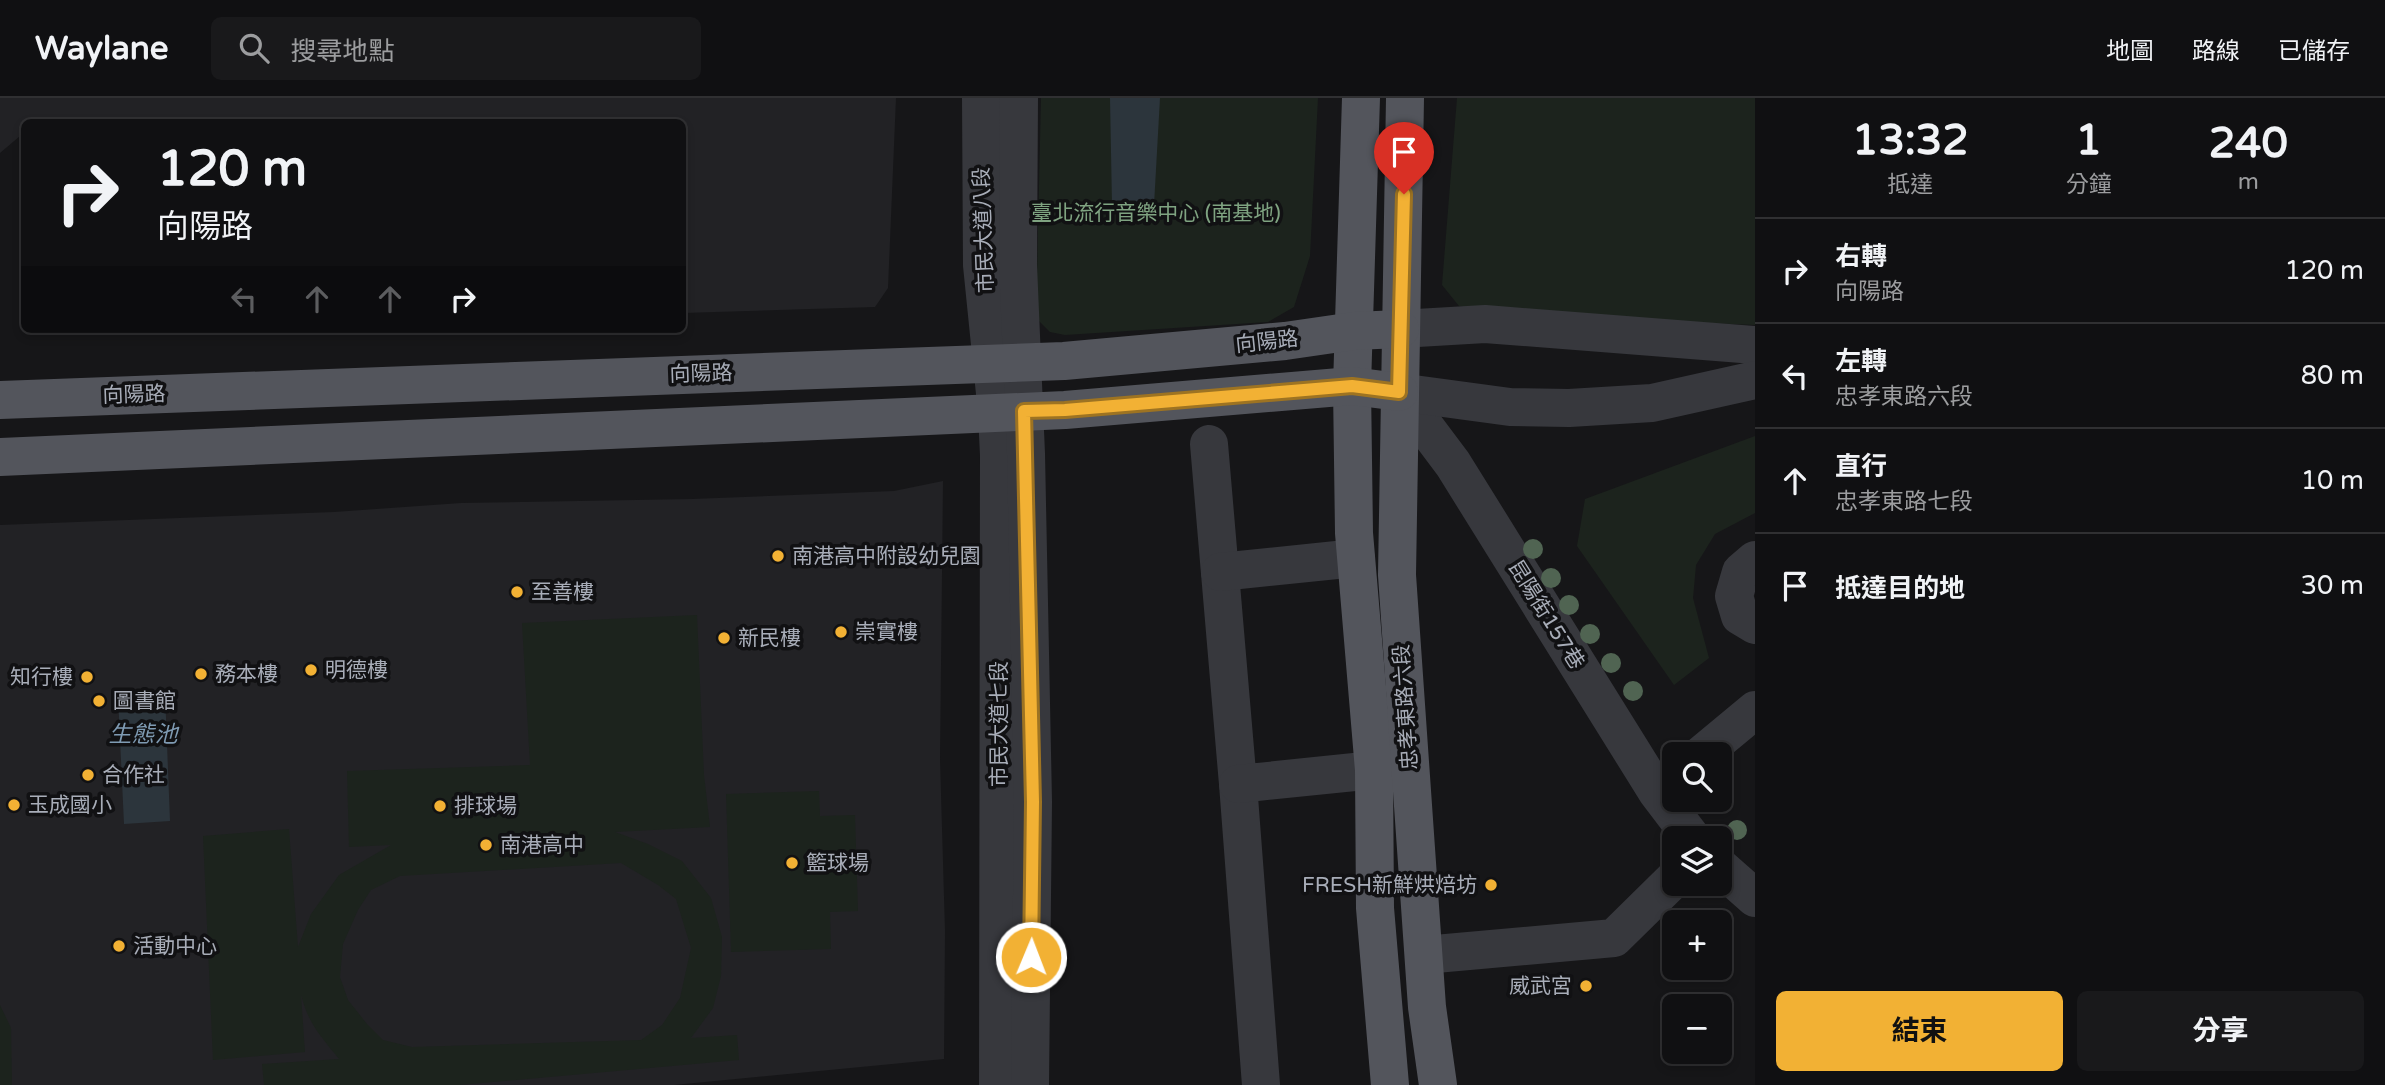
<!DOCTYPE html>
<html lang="zh-TW">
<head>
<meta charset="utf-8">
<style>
	body { margin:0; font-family:"Varela Round","Noto Sans TC",sans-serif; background:#19191b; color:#f1f3f6; height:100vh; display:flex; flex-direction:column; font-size:26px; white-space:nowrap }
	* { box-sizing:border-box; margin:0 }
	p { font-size:23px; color:#9c9d9f }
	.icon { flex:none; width:38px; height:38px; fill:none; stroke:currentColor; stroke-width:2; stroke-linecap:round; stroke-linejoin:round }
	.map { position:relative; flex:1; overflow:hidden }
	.sheet { display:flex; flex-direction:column; background:#101012; width:630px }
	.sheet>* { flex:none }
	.hud { position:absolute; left:21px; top:21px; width:665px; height:214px; border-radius:10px; box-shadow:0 4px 10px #0003,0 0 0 2px #303032; background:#101012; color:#f1f3f6; overflow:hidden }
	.fabs { position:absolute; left:1662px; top:644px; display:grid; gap:14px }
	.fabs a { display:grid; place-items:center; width:70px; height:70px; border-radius:10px; background:#101012; box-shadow:0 4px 10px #0003,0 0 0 2px #303032; font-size:35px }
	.pin { position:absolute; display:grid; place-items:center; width:60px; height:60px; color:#fff; margin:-72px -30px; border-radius:50% 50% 50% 0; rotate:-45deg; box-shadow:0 0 7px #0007 }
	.pin .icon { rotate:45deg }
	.me { position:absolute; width:77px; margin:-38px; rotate:1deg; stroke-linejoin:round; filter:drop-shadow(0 0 5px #0008) }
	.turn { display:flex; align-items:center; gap:24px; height:147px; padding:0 21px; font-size:32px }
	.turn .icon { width:91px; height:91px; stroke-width:2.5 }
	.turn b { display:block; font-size:49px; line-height:60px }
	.lanes { display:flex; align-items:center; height:66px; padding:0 21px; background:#0003; justify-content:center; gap:35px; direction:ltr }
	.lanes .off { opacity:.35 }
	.eta { display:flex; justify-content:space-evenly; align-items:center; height:119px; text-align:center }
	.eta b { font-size:42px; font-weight:700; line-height:49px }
	.cta { display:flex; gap:14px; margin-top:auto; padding:14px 21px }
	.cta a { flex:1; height:80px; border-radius:10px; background:#f2b134; color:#111; font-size:28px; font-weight:700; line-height:80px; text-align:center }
	.cta a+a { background:#19191b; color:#f1f3f6 }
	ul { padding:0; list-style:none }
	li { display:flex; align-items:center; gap:21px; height:105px; padding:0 21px; border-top:2px solid #303032 }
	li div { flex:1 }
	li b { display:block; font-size:26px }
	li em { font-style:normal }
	header { display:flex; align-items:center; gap:42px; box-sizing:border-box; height:98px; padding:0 35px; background:#101012; border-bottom:2px solid #303032 }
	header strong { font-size:33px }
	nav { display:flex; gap:38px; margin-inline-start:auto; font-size:24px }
	.search { width:490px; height:63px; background:#19191b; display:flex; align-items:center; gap:18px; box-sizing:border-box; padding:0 24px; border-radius:10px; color:#9c9d9f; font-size:26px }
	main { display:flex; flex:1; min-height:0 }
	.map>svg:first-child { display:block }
	.built { fill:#222225 }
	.green { fill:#1c231d; fill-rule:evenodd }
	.water { fill:#2c353c }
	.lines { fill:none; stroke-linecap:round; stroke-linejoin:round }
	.minor { stroke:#37383d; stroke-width:38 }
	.major { stroke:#53555c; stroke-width:38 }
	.tree { fill:#506452 }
	.route-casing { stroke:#9d7322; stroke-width:18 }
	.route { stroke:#f2b134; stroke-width:12 }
	.poi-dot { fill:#f2b134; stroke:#111113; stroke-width:2.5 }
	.labels { text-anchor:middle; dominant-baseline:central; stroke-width:7; stroke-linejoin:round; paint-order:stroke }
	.park-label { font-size:21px; fill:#7fa381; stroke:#111113 }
	.street-label { font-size:21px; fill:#a8adb8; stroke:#111113 }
	.poi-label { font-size:21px; fill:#a8adb8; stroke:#111113; text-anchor:start }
	.water-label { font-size:23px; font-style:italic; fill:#7f9bb3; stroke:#111113 }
</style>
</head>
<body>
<header>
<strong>Waylane</strong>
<div class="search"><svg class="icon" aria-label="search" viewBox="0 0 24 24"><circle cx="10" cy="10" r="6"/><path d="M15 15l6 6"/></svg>搜尋地點</div>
<nav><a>地圖</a><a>路線</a><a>已儲存</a></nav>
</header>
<main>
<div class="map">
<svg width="1755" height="987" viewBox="0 0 1755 987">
	<rect width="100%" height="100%" fill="#161618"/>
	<g class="built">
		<path d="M0,0h896l-8,190 -13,19 -192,6 -1,-191h-658v21l-4,-7 -20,17z"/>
		<path d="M943,383l-3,278 5,172 -1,128 -270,26h-674v-560l334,-13 127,-9 231,-4 202,-8z"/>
	</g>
	<g class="green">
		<path d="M1041,0h277l-8,158 -16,51 -26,15 -203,13 -15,-3 -14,-14z"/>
		<path d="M1457,0h298v227l-245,-10 -51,-9 -17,-21z"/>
		<path d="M1755,338v77l-40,21 -19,31 -3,33 16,60 -35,27 -97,-139 8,-47z"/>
		<path d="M697,517l7,160 6,52 -95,5 33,12 34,17 29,37 11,39 -1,39 -8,32 -22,30 46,-3 2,25 -279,25h-196l-2,-21 77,-5c-19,-24 -30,-34 -38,-64l4,57 -92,8 -10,-224 86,-7 9,118 13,-33 28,-39 52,-30 -42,2 -2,-76 183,-6 -8,-142zM621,765l37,22 18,14 15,49 -11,50 -18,27 -21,15 -229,7 -29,-7 -16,-16 -19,-24 -8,-23 3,-33 15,-34 13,-20 29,-14z"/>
		<path d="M819,693l1,25 35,-1 3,96 -28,1 1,37 -100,3 -5,-158z"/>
		<path d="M0,907l11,23 1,57h-12z"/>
	</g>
	<g class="water">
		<path d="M1110,0h50l-6,107h-42z"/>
		<path d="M165,595l5,128 -46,3 -6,-128z"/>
	</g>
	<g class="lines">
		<g class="minor">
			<path d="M981,0l1,167 15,148 2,42 -1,630"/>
			<path d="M1019,0l-1,167 8,189 7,348 -3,283"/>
			<path d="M1400,231l85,-5 270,21"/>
			<path d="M1399,294l54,72 204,328 35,46"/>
			<path d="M1399,294l111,15 59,1 83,-5 103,-23"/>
			<path d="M1209,346l29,340 23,301"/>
			<path d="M1755,462l-14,12 -7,24 6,20 15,9"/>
			<path d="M1220,474l136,-14"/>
			<path d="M1702,656l53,-44"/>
			<path d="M1238,686l136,-14"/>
			<path d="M1720,769l35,31"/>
			<path d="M1424,857l190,-17 61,-60"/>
		</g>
		<g class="major">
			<path d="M1361,0l-9,288 2,147 20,237 1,138 15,177"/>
			<path d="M1405,0l-8,477 30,432 11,78"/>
			<path d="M0,302l1064,-39 221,-20 69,-10 46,-2"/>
			<path d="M0,359l1065,-47 287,-24 47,6"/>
		</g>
	</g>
	<g class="tree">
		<circle cx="1533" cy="451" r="10"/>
		<circle cx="1551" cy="480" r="10"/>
		<circle cx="1569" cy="507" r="10"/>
		<circle cx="1590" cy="536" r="10"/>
		<circle cx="1611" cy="565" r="10"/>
		<circle cx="1633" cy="593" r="10"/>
		<circle cx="1737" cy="732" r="10"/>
	</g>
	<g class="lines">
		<g class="route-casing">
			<path id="route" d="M1031,859l2,-155 -9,-391 41,-1 287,-24 47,6 5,-198"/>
		</g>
		<use href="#route" class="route"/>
	</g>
	<g class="poi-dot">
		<circle cx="778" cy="458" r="7"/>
		<circle cx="517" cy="494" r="7"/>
		<circle cx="841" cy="534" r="7"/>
		<circle cx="724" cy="540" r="7"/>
		<circle cx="311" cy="572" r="7"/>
		<circle cx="201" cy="576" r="7"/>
		<circle cx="87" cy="579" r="7"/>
		<circle cx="99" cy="603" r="7"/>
		<circle cx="88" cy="677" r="7"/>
		<circle cx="14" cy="707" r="7"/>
		<circle cx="440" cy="708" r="7"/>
		<circle cx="486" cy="747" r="7"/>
		<circle cx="792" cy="765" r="7"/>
		<circle cx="1491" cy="787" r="7"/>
		<circle cx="119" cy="848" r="7"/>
		<circle cx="1586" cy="888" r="7"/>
	</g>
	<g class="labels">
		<g class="park-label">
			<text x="1156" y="115">臺北流行音樂中心 (南基地)</text>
		</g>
		<g class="street-label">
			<text transform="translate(984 132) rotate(-92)">市民大道八段</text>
			<text transform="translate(1267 244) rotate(-6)">向陽路</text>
			<text transform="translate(701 276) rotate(-2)">向陽路</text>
			<text transform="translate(134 297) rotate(-2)">向陽路</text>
			<text transform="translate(1546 517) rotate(58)">昆陽街157巷</text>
			<text transform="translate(1406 609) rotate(-94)">忠孝東路六段</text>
			<text transform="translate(999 626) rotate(-90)">市民大道七段</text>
		</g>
		<g class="poi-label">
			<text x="792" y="458">南港高中附設幼兒園</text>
			<text x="531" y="494">至善樓</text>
			<text x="855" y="534">崇實樓</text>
			<text x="738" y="540">新民樓</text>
			<text x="325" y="572">明德樓</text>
			<text x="215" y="576">務本樓</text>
			<text x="73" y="579" text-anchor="end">知行樓</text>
			<text x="113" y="603">圖書館</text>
			<text x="102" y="677">合作社</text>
			<text x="28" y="707">玉成國小</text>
			<text x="454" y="708">排球場</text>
			<text x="500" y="747">南港高中</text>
			<text x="806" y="765">籃球場</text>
			<text x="1477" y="787" text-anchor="end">FRESH新鮮烘焙坊</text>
			<text x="133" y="848">活動中心</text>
			<text x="1572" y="888" text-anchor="end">威武宮</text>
		</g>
		<g class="water-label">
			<text x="143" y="637">生態池</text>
		</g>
	</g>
</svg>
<div class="fabs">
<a><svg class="icon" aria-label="search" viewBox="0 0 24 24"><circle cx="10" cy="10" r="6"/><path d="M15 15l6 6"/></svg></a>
<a><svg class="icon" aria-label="layers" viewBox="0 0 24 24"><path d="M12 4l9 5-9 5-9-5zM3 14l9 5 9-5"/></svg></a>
<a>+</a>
<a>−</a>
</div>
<div class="pin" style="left:1404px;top:96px;background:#d93025"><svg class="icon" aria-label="arrive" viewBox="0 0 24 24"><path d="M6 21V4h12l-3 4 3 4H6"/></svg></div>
<svg class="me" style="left:1031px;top:859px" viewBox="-20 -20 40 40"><circle r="17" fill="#f2b134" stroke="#fff" stroke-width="3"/><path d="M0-11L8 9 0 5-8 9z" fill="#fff"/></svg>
<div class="hud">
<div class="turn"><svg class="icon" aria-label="right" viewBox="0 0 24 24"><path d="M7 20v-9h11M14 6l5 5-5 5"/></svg><div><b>120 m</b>向陽路</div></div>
<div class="lanes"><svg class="icon off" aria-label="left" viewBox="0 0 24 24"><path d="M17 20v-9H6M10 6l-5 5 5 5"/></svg><svg class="icon off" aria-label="ahead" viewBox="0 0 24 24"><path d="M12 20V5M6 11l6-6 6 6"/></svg><svg class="icon off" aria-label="ahead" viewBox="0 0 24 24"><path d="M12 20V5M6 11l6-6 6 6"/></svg><svg class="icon" aria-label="right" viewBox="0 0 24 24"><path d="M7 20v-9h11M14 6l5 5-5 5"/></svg></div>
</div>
</div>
<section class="sheet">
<div class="eta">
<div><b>13:32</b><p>抵達</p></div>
<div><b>1</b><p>分鐘</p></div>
<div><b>240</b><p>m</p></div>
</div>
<ul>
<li><svg class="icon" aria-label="right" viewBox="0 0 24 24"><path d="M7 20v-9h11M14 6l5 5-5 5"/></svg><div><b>右轉</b><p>向陽路</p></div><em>120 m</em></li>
<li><svg class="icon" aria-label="left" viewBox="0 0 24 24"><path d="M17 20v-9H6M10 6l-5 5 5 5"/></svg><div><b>左轉</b><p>忠孝東路六段</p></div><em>80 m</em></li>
<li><svg class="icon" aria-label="ahead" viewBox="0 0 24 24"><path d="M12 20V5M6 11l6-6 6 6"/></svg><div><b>直行</b><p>忠孝東路七段</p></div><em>10 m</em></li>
<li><svg class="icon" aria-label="arrive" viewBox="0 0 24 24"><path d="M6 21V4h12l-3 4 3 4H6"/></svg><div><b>抵達目的地</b></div><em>30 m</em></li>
</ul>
<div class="cta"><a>結束</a><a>分享</a></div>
</section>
</main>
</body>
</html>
